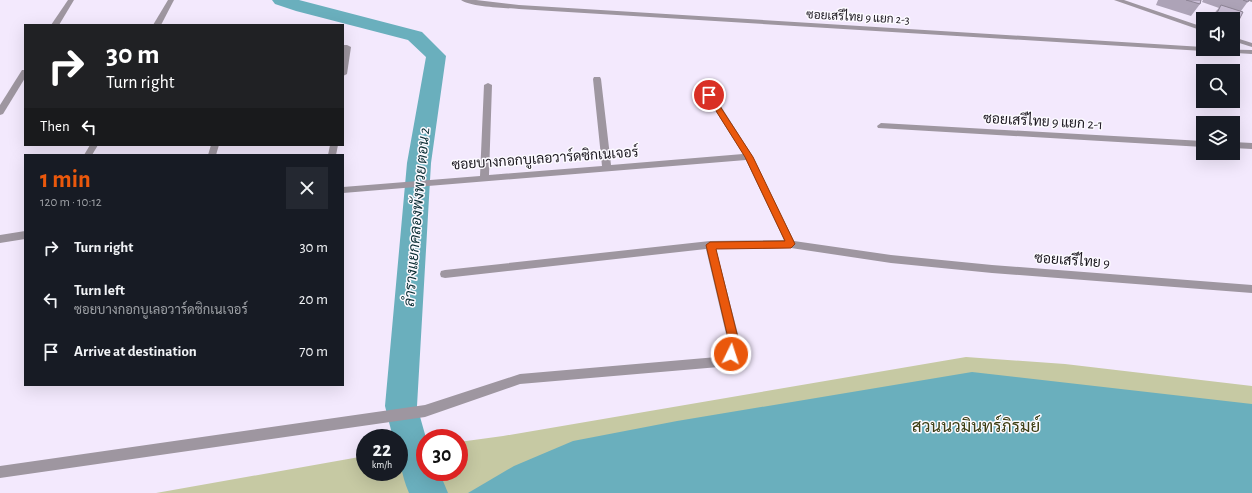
<!DOCTYPE html>
<html lang="en">
<head>
<meta charset="utf-8">
<style>
	body { margin:0; font-family:"Alegreya Sans",Sarabun,sans-serif; background:#242831; color:#f1f3f6; height:100vh; display:flex; flex-direction:column; font-size:15px; white-space:nowrap }
	* { box-sizing:border-box; margin:0 }
	p { font-size:13px; color:#9ea1a6 }
	.icon { flex:none; width:22px; height:22px; fill:none; stroke:currentColor; stroke-width:2; stroke-linecap:round; stroke-linejoin:round }
	.map { position:relative; flex:1; overflow:hidden }
	.drawer { position:absolute; left:24px; top:154px; width:320px; height:232px; display:flex; flex-direction:column; background:#171b24; border-radius:0px; box-shadow:0 4px 16px #0002 }
	.drawer>* { flex:none }
	.top-card { position:absolute; left:24px; top:24px; width:320px; height:122px; border-radius:0px; box-shadow:0 4px 16px #0002; background:#202124; color:#fff; overflow:hidden }
	.controls { position:absolute; left:1196px; top:12px; display:grid; gap:8px }
	.controls a { display:grid; place-items:center; width:44px; height:44px; border-radius:0px; background:#171b24; box-shadow:0 4px 16px #0002; font-size:20px }
	.speed { position:absolute; left:356px; top:429px; display:flex; gap:8px; font-size:20px; font-weight:700; text-align:center }
	.speed>* { display:grid; place-content:center; width:52px; height:52px; border-radius:50%; background:#171b24; box-shadow:0 4px 16px #0002; line-height:1 }
	.speed small { font-size:10px; font-weight:400 }
	.speed .limit { border:6px solid #d22; background:#fff; color:#111 }
	.pin { position:absolute; display:grid; place-items:center; width:34px; height:34px; color:#fff; margin:-17px; border:2px solid #fff; border-radius:50%; box-shadow:0 1px 4px #0007 }
	.me { position:absolute; width:44px; margin:-22px; rotate:4deg; stroke-linejoin:round; filter:drop-shadow(0 0 3px #0008) }
	.turn { display:flex; align-items:center; gap:14px; height:84px; padding:0 16px; font-size:18px }
	.turn .icon { width:52px; height:52px; stroke-width:2.5 }
	.turn b { display:block; font-size:28px; line-height:34px }
	.then { display:flex; align-items:center; height:38px; padding:0 16px; background:#0003; gap:8px; font-size:15px }
	.round { display:grid; place-items:center; flex:none; width:42px; height:42px; border-radius:0px; background:#242831 }
	.overview { display:flex; align-items:center; justify-content:space-between; height:68px; padding:0 16px }
	h1 { font-size:24px; font-weight:600; line-height:30px; color:#ea580c }
	ul { padding:0; list-style:none }
	li { display:flex; align-items:center; gap:12px; height:52px; padding:0 16px }
	li div { flex:1 }
	li b { display:block; font-size:15px }
	li em { font-style:normal }
	.map>svg:first-child { display:block }
	.green { fill:#c6c9a3 }
	.water { fill:#6aafbd }
	.lines { fill:none; stroke-linecap:round; stroke-linejoin:round }
	.canal { fill:#6aafbd; fill-rule:evenodd }
	.minor { fill:#9e96a0; fill-rule:evenodd }
	.wall { fill:#ada3b7 }
	.building { fill:#c9bdd5; stroke:#8d8495 }
	.route { fill:#ea580c; stroke:#983908 }
	.labels { text-anchor:middle; dominant-baseline:central; stroke-width:3; stroke-linejoin:round; paint-order:stroke }
	.far-street-label { font-size:12px; fill:#1b171f; stroke:#fcfaff }
	.street-label { font-size:14px; fill:#1b171f; stroke:#fcfaff }
	.water-label { font-size:15px; font-style:italic; fill:#0c2f35; stroke:#fcfaff }
	.near-park-label { font-size:17px; fill:#3d3e14; stroke:#fcfaff }
</style>
</head>
<body>
<div class="map">
<svg width="1252" height="493" viewBox="0 0 1252 493">
	<rect width="100%" height="100%" fill="#f3e9fd"/>
	<path class="green" d="M966,357l99,7 187,22v107h-1096l209,-37v16h34v-22l26,-4v26h34v-30l44,-6z"/>
	<path class="water" d="M972,372l280,32v89h-784l46,-27 59,-25 104,-20z"/>
	<g class="lines">
		<path class="canal" d="M272,0h27l123,32 24,24 -15,107 -14,243 9,32 -1,34h10l8,9 5,12h-39c-8,-19 -10,-35 -10,-55h-6l-8,-32 22,-243 19,-106 -18,-17 -112,-29 -21,-7z"/>
		<g class="minor">
			<path d="M68,0h6l-15,25h-8z"/>
			<path d="M168,0h6l-13,25h-8z"/>
			<path d="M461,0h15l43,5 684,42v2l49,1v4l-733,-45c-13,-1 -49,-2 -58,-9z"/>
			<path d="M1114,0h10l79,27v4z"/>
			<path d="M1248,0h4v2l-3,-1z"/>
			<path d="M1233,37l19,6v4l-19,-6z"/>
			<path d="M344,45h3l4,2 -4,27 -4,2v-27z"/>
			<path d="M22,70h3v8l-22,36 -3,1v-10z"/>
			<path d="M594,77h6l1,2 10,86 132,-11 -45,-71 4,-2h3l48,76 41,84 97,14 101,10 260,20v8l-260,-20 -101,-10 -100,-15 -75,1 23,89 -4,19 -16,10 -199,17 -95,33 -425,61v-12l425,-61 95,-31 197,-17 9,-6 1,-13 -21,-89 -261,29 -4,-1 -1,-3 1,-3 4,-1 265,-29 74,-1 -38,-80 -403,33v-6l137,-11 4,-91 4,-2 4,2 -3,90 113,-9 -9,-87z"/>
			<path d="M881,123l322,18v6l-325,-19 -1,-2z"/>
			<path d="M1233,142l19,1v6l-19,-1z"/>
			<path d="M90,145h8l-6,10h-8z"/>
			<path d="M211,145h8l-3,10h-8z"/>
			<path d="M330,145h8l-2,10h-8z"/>
			<path d="M25,231v8l-25,4v-8z"/>
		</g>
	</g>
	<g class="wall">
		<path d="M1158,0h43l-1,4 -9,12 -35,-11z"/>
		<path d="M1203,0h46l-8,11 -4,13 -4,5v-10h-21l4,-8 3,-3 -17,-6z"/>
	</g>
	<g class="building">
		<path d="M1186,0h15l-1,4z"/>
		<path d="M1243,0h6l-1,2z"/>
		<path d="M1221,5l22,7 -6,12 -4,-2v-3h-11l-7,-2z"/>
	</g>
	<path class="route" d="M709,93l3,1 41,63 42,87 -4,4 -75,1 22,89 -3,19 -4,1 -4,-1 -1,-3 2,-16 -22,-93 4,-3 75,-1 -40,-84 -39,-62z"/>
	<g class="labels">
		<g class="far-street-label">
			<text transform="translate(858 17) rotate(3)">ซอยเสรีไทย 9 แยก 2-3</text>
		</g>
		<g class="street-label">
			<text transform="translate(1043 122) rotate(3)">ซอยเสรีไทย 9 แยก 2-1</text>
			<text transform="translate(545 159) rotate(-4)">ซอยบางกอกบูเลอวาร์ดซิกเนเจอร์</text>
			<text transform="translate(1072 261) rotate(4)">ซอยเสรีไทย 9</text>
		</g>
		<g class="water-label">
			<text transform="translate(417 217) rotate(-85)">ลำรางแยกคลองพังพวย ตอน 2</text>
		</g>
		<g class="near-park-label">
			<text x="976" y="426">สวนนวมินทร์ภิรมย์</text>
		</g>
	</g>
</svg>
<div class="controls">
<a><svg class="icon" aria-label="sound" viewBox="0 0 24 24"><path d="M4 9h4l5-4v14l-5-4H4zM17 9q2 3 0 6"/></svg></a>
<a><svg class="icon" aria-label="search" viewBox="0 0 24 24"><circle cx="10" cy="10" r="6"/><path d="M15 15l6 6"/></svg></a>
<a><svg class="icon" aria-label="layers" viewBox="0 0 24 24"><path d="M12 4l9 5-9 5-9-5zM3 14l9 5 9-5"/></svg></a>
</div>
<div class="speed"><div>22<small>km/h</small></div><div class="limit">30</div></div>
<div class="pin" style="left:709px;top:95px;background:#d93025"><svg class="icon" aria-label="arrive" viewBox="0 0 24 24"><path d="M6 21V4h12l-3 4 3 4H6"/></svg></div>
<svg class="me" style="left:731px;top:354px" viewBox="-20 -20 40 40"><circle r="17" fill="#ea580c" stroke="#fff" stroke-width="3"/><path d="M0-11L8 9 0 5-8 9z" fill="#fff"/></svg>
<div class="top-card">
<div class="turn"><svg class="icon" aria-label="right" viewBox="0 0 24 24"><path d="M7 20v-9h11M14 6l5 5-5 5"/></svg><div><b>30 m</b>Turn right</div></div>
<div class="then">Then<svg class="icon" aria-label="left" viewBox="0 0 24 24"><path d="M17 20v-9H6M10 6l-5 5 5 5"/></svg></div>
</div>
<section class="drawer">
<div class="overview"><div><h1>1 min</h1><p>120 m · 10:12</p></div><a class="round"><svg class="icon" aria-label="close" viewBox="0 0 24 24"><path d="M6 6l12 12M18 6L6 18"/></svg></a></div>
<ul>
<li><svg class="icon" aria-label="right" viewBox="0 0 24 24"><path d="M7 20v-9h11M14 6l5 5-5 5"/></svg><div><b>Turn right</b></div><em>30 m</em></li>
<li><svg class="icon" aria-label="left" viewBox="0 0 24 24"><path d="M17 20v-9H6M10 6l-5 5 5 5"/></svg><div><b>Turn left</b><p>ซอยบางกอกบูเลอวาร์ดซิกเนเจอร์</p></div><em>20 m</em></li>
<li><svg class="icon" aria-label="arrive" viewBox="0 0 24 24"><path d="M6 21V4h12l-3 4 3 4H6"/></svg><div><b>Arrive at destination</b></div><em>70 m</em></li>
</ul>
</section>
</div>
</body>
</html>
